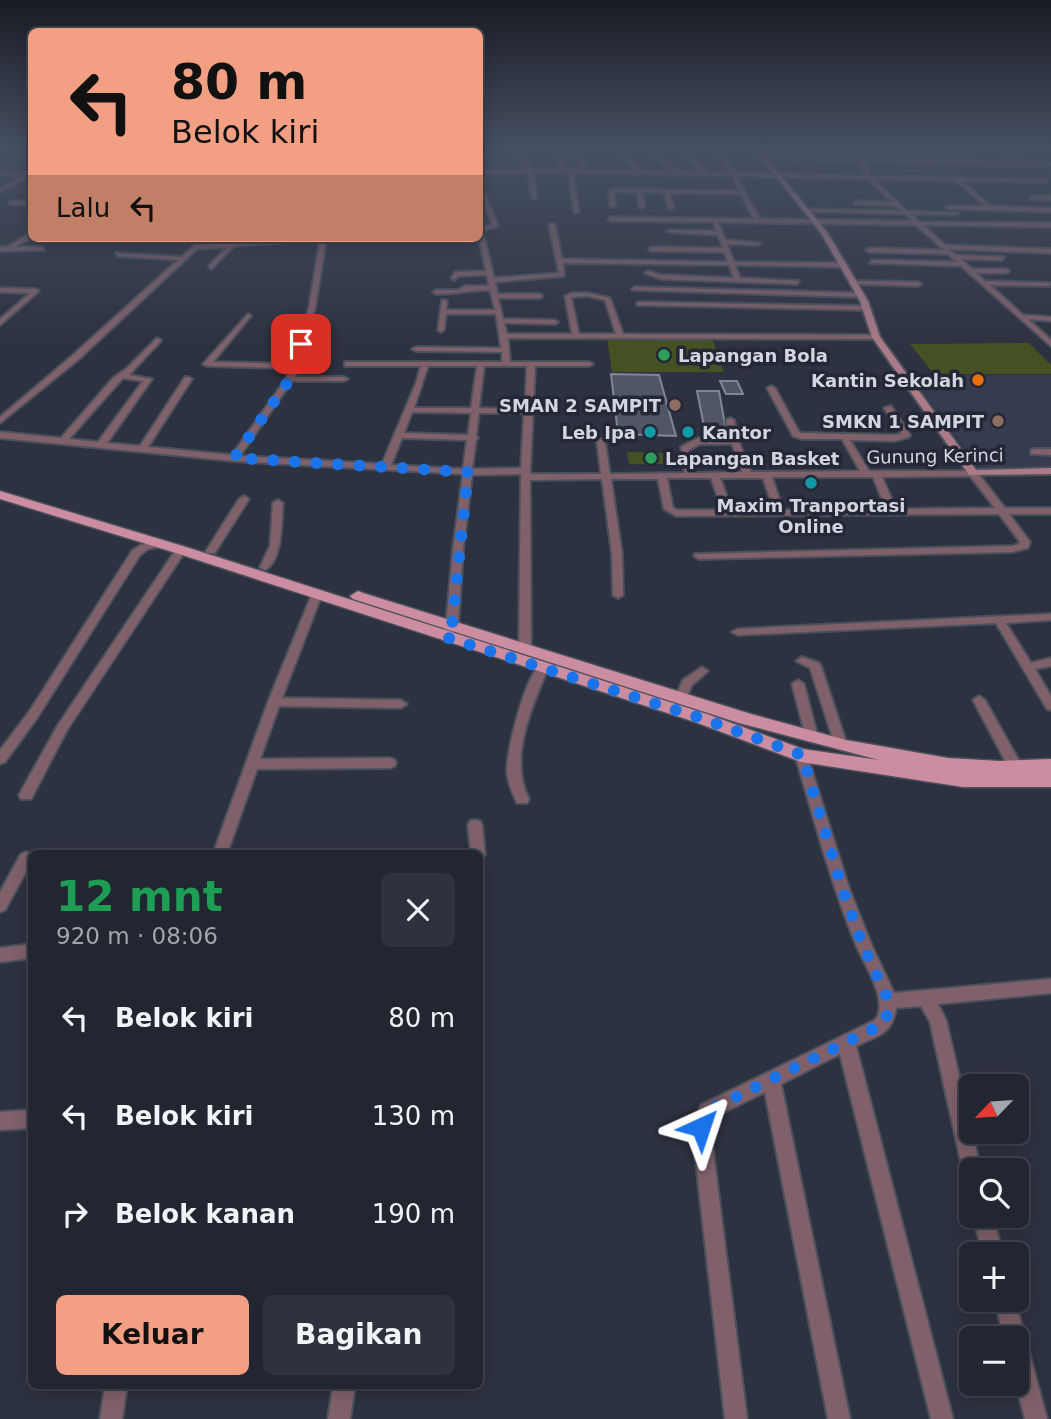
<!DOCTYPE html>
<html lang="id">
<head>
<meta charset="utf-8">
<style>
	body { margin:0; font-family:"DejaVu Sans",sans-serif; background:#2e323c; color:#f1f3f6; height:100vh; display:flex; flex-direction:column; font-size:26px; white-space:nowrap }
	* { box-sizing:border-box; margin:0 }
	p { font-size:23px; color:#a2a5ab }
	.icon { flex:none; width:38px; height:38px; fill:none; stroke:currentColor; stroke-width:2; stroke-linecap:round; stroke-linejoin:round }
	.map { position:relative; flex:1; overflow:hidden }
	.panel { position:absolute; left:28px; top:850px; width:455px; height:539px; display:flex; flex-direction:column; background:#222630; border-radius:10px; box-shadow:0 4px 18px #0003,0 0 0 2px #3f434c }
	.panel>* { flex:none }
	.hud { position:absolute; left:28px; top:28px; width:455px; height:214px; border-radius:10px; box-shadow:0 4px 18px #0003,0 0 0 2px #3f434c; background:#f39f83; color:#111; overflow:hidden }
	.needle { width:46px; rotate:245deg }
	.fabs { position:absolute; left:959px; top:1074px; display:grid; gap:14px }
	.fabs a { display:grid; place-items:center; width:70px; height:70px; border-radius:10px; background:#222630; box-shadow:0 4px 18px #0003,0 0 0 2px #3f434c; font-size:35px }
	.pin { position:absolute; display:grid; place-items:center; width:60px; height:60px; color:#fff; margin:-30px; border-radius:14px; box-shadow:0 4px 10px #0006 }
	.me { position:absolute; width:77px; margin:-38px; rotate:42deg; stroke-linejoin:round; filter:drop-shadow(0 0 5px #0008) }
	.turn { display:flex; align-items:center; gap:24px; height:147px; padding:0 28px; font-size:32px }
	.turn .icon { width:91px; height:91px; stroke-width:2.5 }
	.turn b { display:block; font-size:49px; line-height:60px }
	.then { display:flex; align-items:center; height:66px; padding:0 28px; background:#0003; gap:14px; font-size:26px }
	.round { display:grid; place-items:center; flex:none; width:74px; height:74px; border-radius:10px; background:#2e323c }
	.headline { display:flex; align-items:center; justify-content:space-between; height:119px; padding:0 28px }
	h1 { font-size:42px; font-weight:800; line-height:52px; color:#1e9e55 }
	.cta { display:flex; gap:14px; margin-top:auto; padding:14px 28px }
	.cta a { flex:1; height:80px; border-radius:10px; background:#f39f83; color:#111; font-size:28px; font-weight:800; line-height:80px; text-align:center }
	.cta a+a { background:#2e323c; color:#f1f3f6 }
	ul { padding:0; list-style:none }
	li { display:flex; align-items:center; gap:21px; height:98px; padding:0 28px }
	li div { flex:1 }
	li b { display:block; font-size:26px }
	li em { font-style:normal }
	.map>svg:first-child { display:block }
	.built { fill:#353c4f }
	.green { fill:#455023 }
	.building { fill:#515665; stroke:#808696; stroke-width:2 }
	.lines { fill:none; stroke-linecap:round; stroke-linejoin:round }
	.street-casing { stroke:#4b505d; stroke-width:4 }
	.secondary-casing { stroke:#4b505d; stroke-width:4 }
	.primary-casing { stroke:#4b505d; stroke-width:3 }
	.street { fill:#806169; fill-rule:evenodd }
	.secondary { fill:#aa7a87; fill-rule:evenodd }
	.primary { fill:#cb8d9f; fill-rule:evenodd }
	.route { stroke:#1a73e8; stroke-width:12; stroke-dasharray:0 21.6 }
	.leisure-dot { fill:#2e9e5b; stroke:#242836; stroke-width:2.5 }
	.food-dot { fill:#e8710a; stroke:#242836; stroke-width:2.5 }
	.education-dot { fill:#8d6e63; stroke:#242836; stroke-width:2.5 }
	.culture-dot { fill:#0f9aa8; stroke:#242836; stroke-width:2.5 }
	.labels { text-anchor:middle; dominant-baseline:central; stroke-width:7; stroke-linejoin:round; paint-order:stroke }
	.far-poi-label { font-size:18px; font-weight:bold; fill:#d3d6df; stroke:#242836; text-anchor:end }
	.far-street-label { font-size:18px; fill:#d3d6df; stroke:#242836 }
</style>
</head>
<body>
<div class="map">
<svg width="1051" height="1419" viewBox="0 0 1051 1419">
	<rect width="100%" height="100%" fill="#2d3240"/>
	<path class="built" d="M910,375h141v92l-71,2z"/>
	<g class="green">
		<path d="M607,338h105l12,34h-112z"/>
		<path d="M1029,343l22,22v9h-117l-24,-30z"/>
		<path d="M627,452l45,1 2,11h-45z"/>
	</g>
	<g class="building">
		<path d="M611,374l48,1 17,61 -58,-2z"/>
		<path d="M720,381h17l6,13h-17z"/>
		<path d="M697,391h22l8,45h-21z"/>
	</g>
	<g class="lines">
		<g class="street-casing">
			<g id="street">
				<path d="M514,148h4l14,22h30l-12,-22h4l13,22h16l-12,-22h4l12,22 49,1 -21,-23h4l22,23 32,1 -27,-24h4l29,24h24l-28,-24h4l30,25h21l-17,-25h4l18,25 131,3 -8,-15 -95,-3 94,1 -5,-9 -46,-1 -2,-1h51l6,11 157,3 -17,-14h4l19,14 27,1v2l-26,1 -162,-5 8,15 177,4 -2,2 -84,-1 29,25 60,2v4l-103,-3 -2,-3h39l-29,-25 -82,-2 33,32 52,2 -3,2 -45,-1 8,8 132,1v4l-128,-2 22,20 106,4v4l-102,-4 7,6 48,2 -2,3 -41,-1 11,10h34l3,2 -3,2h-30l9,8 66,2 -2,3 -59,-1 33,30 28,2v4l-23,-2 23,21v6l-90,-80 -91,-3 2,-3 85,2 -9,-8 -79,-2 -3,-2 3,-2 75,2 -28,-25 -198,-3 7,18 36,3 -3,2 -31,-1 7,18 111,1 3,2 -3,2 -110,-2 5,13 59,3 -2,3 -136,-5 -16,-6 3,-2 13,4 73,3 -5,-13 -166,-2 1,13 -69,6 3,12h42l3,2 -3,2h-42l5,21 52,1 3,2 -3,2 -51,-1 3,11h65l-7,-38 7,-3h16l22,5 13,36 253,1 4,2 -4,2 -368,-1 2,24h79l4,2 -4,2h-54l-5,108h71l-4,-32 4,-3 4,3 5,32 75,-1 -4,-26 17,-9 32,1 -4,-19 4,-2 4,2 5,22 12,30 109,-1 -18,-32h-41l-8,-3 -26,-48 4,-2 4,2 24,44 3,1 93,2 6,-1 -17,-26 7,-2 19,29 -1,2 -14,4 -45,-1 19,31h107l29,37h46v6h-42l21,28 -2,6 -16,4 -313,7 -5,-3 1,-2 317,-8 7,-2 1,-2 -21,-28 -323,2 -12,-7 -6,-30h-47l11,75 1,41 -5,3 -5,-3 -1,-41 -10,-75 -72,1 1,168 -6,4 -6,-4 2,-174 -49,1 -9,74 -5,76 -9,14 -4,2 -6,-4 7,-12 7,-76 10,-75 -229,-13 -234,-23v-6l61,6 52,-60 13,-9 31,-31 4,2 -1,2 -31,33 23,4 -45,64 33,3 45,-69h3l4,2 -44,68 84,8 54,-76 4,-11 -83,-2 -4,-2 45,-50 3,2 -1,1 -37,45 78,2 18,-56 11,-68 -86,6 -23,23 -2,-3 18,-19 -30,2 -118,110 -79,64v-6l73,-62 105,-95 -60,-4 -2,-3 65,4 14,-12 135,-7 -4,2 -11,68 -20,69h49l4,2 -4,2h-52l-52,75 142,8 34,-81 5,-17h-76v-4h157v-10l-86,-1 -4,-2 4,-2 85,1 -5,-34h-50l-2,16 -3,2 -3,-2 4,-30 5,1 -1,9h49l-5,-20c-19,0 -35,4 -54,4l-3,-2 3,-2h22l7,-4h24l-2,-11 -29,1 -4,4 -3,-2 4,-6 31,-1 -7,-33 1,-11 12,-2 -12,-34v-6l2,1 16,40 -17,5 2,1 11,46 65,-5 -10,-48 3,-2 3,2 7,34 166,3 -4,-10 -72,-1 -3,-2 3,-2 71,1 -5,-13 -51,-3 3,-2 46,1 -3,-9 -102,-1 -3,-2 3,-2 143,2 -13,-25 -72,-1 5,14 -3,2 -3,-2 -4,-14 -22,-1 3,14 -3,2 -3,-2 -2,-14h-23l2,13 -3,2 -3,-2 -1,-14 5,-2 126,2 -8,-15 -159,-3 6,39 -5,1 -6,-41 -35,1 4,24 -3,2 -3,-2 -3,-24h-48v-2l45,-1zM736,176l132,3 24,23 -36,-1 -2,3 41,2 6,5 -94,-2 -3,2 100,3 9,7 -153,-2zM588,296l17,4 11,34h-37l-8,-37zM428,366h49l-6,42h-57zM484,366h43l-2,43 -46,-1zM123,378l20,3 -45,61 -29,-3zM412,412l59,1 -3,22 -64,-2zM479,413h45l-3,55 -49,1 4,-29 2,-2 -2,-2zM402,438l65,2 -4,29 -72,-4zM700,444h32l10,28 -48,1 -5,-23zM970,476l25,32 -99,1 -14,-32zM772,477h101l13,32 -103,1zM667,478h44l11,32h-44l-5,-2zM720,478h43l11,32h-42z"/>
				<path d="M0,173h30l2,2 -32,17v-3l24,-14h-24z"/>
				<path d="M1032,196h19v4l-21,-1z"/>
				<path d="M11,201h21v4l-23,-1z"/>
				<path d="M32,232v5l-17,10h27l2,3 -44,1v-4h7z"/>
				<path d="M854,281l64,1 3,2 -3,2 -66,-2z"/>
				<path d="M635,287l226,6 3,2 -3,2 -228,-7 -1,-1z"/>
				<path d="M0,288l36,1 3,2 -39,34v-6l30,-26 -30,-1z"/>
				<path d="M639,302l228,4 3,2 -3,2 -230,-5v-2z"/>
				<path d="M1034,449h17v6l-20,-1v-4z"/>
				<path d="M244,496l5,3 -33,52 -1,2h-8l-1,-2 33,-52z"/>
				<path d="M278,500l5,3c-2,19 0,57 -18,67l-5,-3 10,-21 3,-43z"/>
				<path d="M159,541l5,3 -1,2 -15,3 -8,6 -103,163 -32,44 -5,2v-14l29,-38 103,-161 9,-6z"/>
				<path d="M181,547l5,3 -119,180 -36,69h-10l-2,-4 39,-70 119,-177z"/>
				<path d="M317,591l5,3 -40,104 119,2 6,4 -6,4 -122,-2 -19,53 130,-1 5,2 1,3 -1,3 -5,2 -133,1 -30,85h-14l55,-152 44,-108z"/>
				<path d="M1051,614v6l-45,3 25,40 20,-5v8l-16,3 16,27v14l-4,-1 -51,-86 -258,12 -6,-3 6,-3z"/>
				<path d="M802,657l17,6 2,3 26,79 -1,3 -5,2 -6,-5 -25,-77 -14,-7z"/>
				<path d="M542,664l6,4c-16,39 -40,90 -19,131l-2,4h-10c-5,-11 -9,-20 -10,-31 -1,-19 19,-101 35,-108z"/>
				<path d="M702,667l6,4 -16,14 -7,16h-8l-2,-3 8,-18z"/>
				<path d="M798,680l6,4 14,54 -6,4 -6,-4 -14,-54z"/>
				<path d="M979,696l6,4 38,68 -2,3h-10l-2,-3 -36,-68z"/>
				<path d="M801,750l5,2 1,3 43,136 22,55 22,47 157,-14v14l-113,11 8,16 35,151h-10v9l-6,-2 -2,-7 -33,-149 -9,-16 -25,2c-4,27 -18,27 -40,38l97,373h-22l-91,-365 -59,30 69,335h-22l-63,-327 -51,25 -4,10 37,292h-22l-33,-292 9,-22 174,-85c15,-18 -11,-56 -19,-75 -25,-61 -42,-126 -61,-190l1,-3z"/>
				<path d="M475,820l5,1 2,4 3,29 -2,4 -3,1v-5h-9l-3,-29 2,-4z"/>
				<path d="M26,852l5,2 1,7 -27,49 -5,2v-20l21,-38z"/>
				<path d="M32,944v14l-32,4v-14z"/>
				<path d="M32,1110v18l-32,2v-18z"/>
				<path d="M973,1216h20l10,39h-20z"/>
				<path d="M995,1300h20l32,119h-22l-9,-35 1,-45h-13z"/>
				<path d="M105,1386h22l-5,33h-22z"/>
				<path d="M333,1386h22l-5,33h-22z"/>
			</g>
		</g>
		<g class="secondary-casing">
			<path id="secondary" d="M754,148h4l69,84 41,69 12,36 96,133 75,-2v6l-82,1 -97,-138 -12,-36 -39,-68z"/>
		</g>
		<g class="primary-casing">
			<path id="primary" d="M0,491l186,56 521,167 96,35 76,11 -140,-37 -386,-124 -3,-3 8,-5 5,2 388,121 95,26 102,18 51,3 52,-2v14h-8h8v14h-88l-162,-25 -106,-40 -519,-169 -176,-54z"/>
		</g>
		<use href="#street" class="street"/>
		<use href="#secondary" class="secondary"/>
		<use href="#primary" class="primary"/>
	</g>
	<linearGradient id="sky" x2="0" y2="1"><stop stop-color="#191c23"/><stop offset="0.43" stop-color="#464f64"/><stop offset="1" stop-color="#464f64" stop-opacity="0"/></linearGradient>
	<rect width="1051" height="346" fill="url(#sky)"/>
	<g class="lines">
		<path class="route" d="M301,344l-11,35 -56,79 234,14 -16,153 -7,12 256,81 101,37 41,136 20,55 26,55 -3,19 -5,5 -174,86 -6,16"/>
	</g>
	<g class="leisure-dot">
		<circle cx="664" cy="355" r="7"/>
		<circle cx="651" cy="458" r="7"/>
	</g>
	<circle class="food-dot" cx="978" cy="380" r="7"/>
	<g class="education-dot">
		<circle cx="675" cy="405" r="7"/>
		<circle cx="998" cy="421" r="7"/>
	</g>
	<g class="culture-dot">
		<circle cx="650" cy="432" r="7"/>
		<circle cx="688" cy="432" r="7"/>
		<circle cx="811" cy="483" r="7"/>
	</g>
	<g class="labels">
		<g class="far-poi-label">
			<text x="678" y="355" text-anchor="start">Lapangan Bola</text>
			<text x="964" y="380">Kantin Sekolah</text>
			<text x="661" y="405">SMAN 2 SAMPIT</text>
			<text x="984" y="421">SMKN 1 SAMPIT</text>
			<text x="636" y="432">Leb Ipa</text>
			<text x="702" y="432" text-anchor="start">Kantor</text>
			<text x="665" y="458" text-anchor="start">Lapangan Basket</text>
			<text x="811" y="505" text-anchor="middle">Maxim Tranportasi<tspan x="811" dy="21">Online</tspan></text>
		</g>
		<g class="far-street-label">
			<text transform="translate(935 456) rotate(-1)">Gunung Kerinci</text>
		</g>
	</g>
</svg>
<div class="fabs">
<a><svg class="needle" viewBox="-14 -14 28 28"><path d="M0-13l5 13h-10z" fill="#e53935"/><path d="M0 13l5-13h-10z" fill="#a2a5ab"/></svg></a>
<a><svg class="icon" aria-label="search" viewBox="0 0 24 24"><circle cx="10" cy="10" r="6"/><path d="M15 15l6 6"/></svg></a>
<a>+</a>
<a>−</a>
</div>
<div class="pin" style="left:301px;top:344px;background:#d93025"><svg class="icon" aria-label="arrive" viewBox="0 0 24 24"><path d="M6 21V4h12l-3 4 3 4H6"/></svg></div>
<svg class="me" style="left:701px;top:1127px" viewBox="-20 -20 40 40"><path d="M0-17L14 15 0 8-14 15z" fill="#1a73e8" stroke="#fff" stroke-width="4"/></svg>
<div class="hud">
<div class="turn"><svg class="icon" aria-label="left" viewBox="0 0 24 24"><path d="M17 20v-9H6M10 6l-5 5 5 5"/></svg><div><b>80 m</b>Belok kiri</div></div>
<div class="then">Lalu<svg class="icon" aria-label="left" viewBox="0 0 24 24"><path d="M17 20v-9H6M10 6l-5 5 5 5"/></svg></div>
</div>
<section class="panel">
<div class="headline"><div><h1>12 mnt</h1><p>920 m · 08:06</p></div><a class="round"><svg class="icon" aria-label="close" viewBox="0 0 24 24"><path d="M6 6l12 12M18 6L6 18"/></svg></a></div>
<ul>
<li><svg class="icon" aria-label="left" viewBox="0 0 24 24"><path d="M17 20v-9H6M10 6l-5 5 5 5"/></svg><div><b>Belok kiri</b></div><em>80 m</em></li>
<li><svg class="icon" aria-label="left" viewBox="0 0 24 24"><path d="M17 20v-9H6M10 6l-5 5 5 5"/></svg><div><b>Belok kiri</b></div><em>130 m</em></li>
<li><svg class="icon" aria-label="right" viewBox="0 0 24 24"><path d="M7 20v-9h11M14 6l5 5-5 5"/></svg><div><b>Belok kanan</b></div><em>190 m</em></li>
</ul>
<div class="cta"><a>Keluar</a><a>Bagikan</a></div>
</section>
</div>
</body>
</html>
